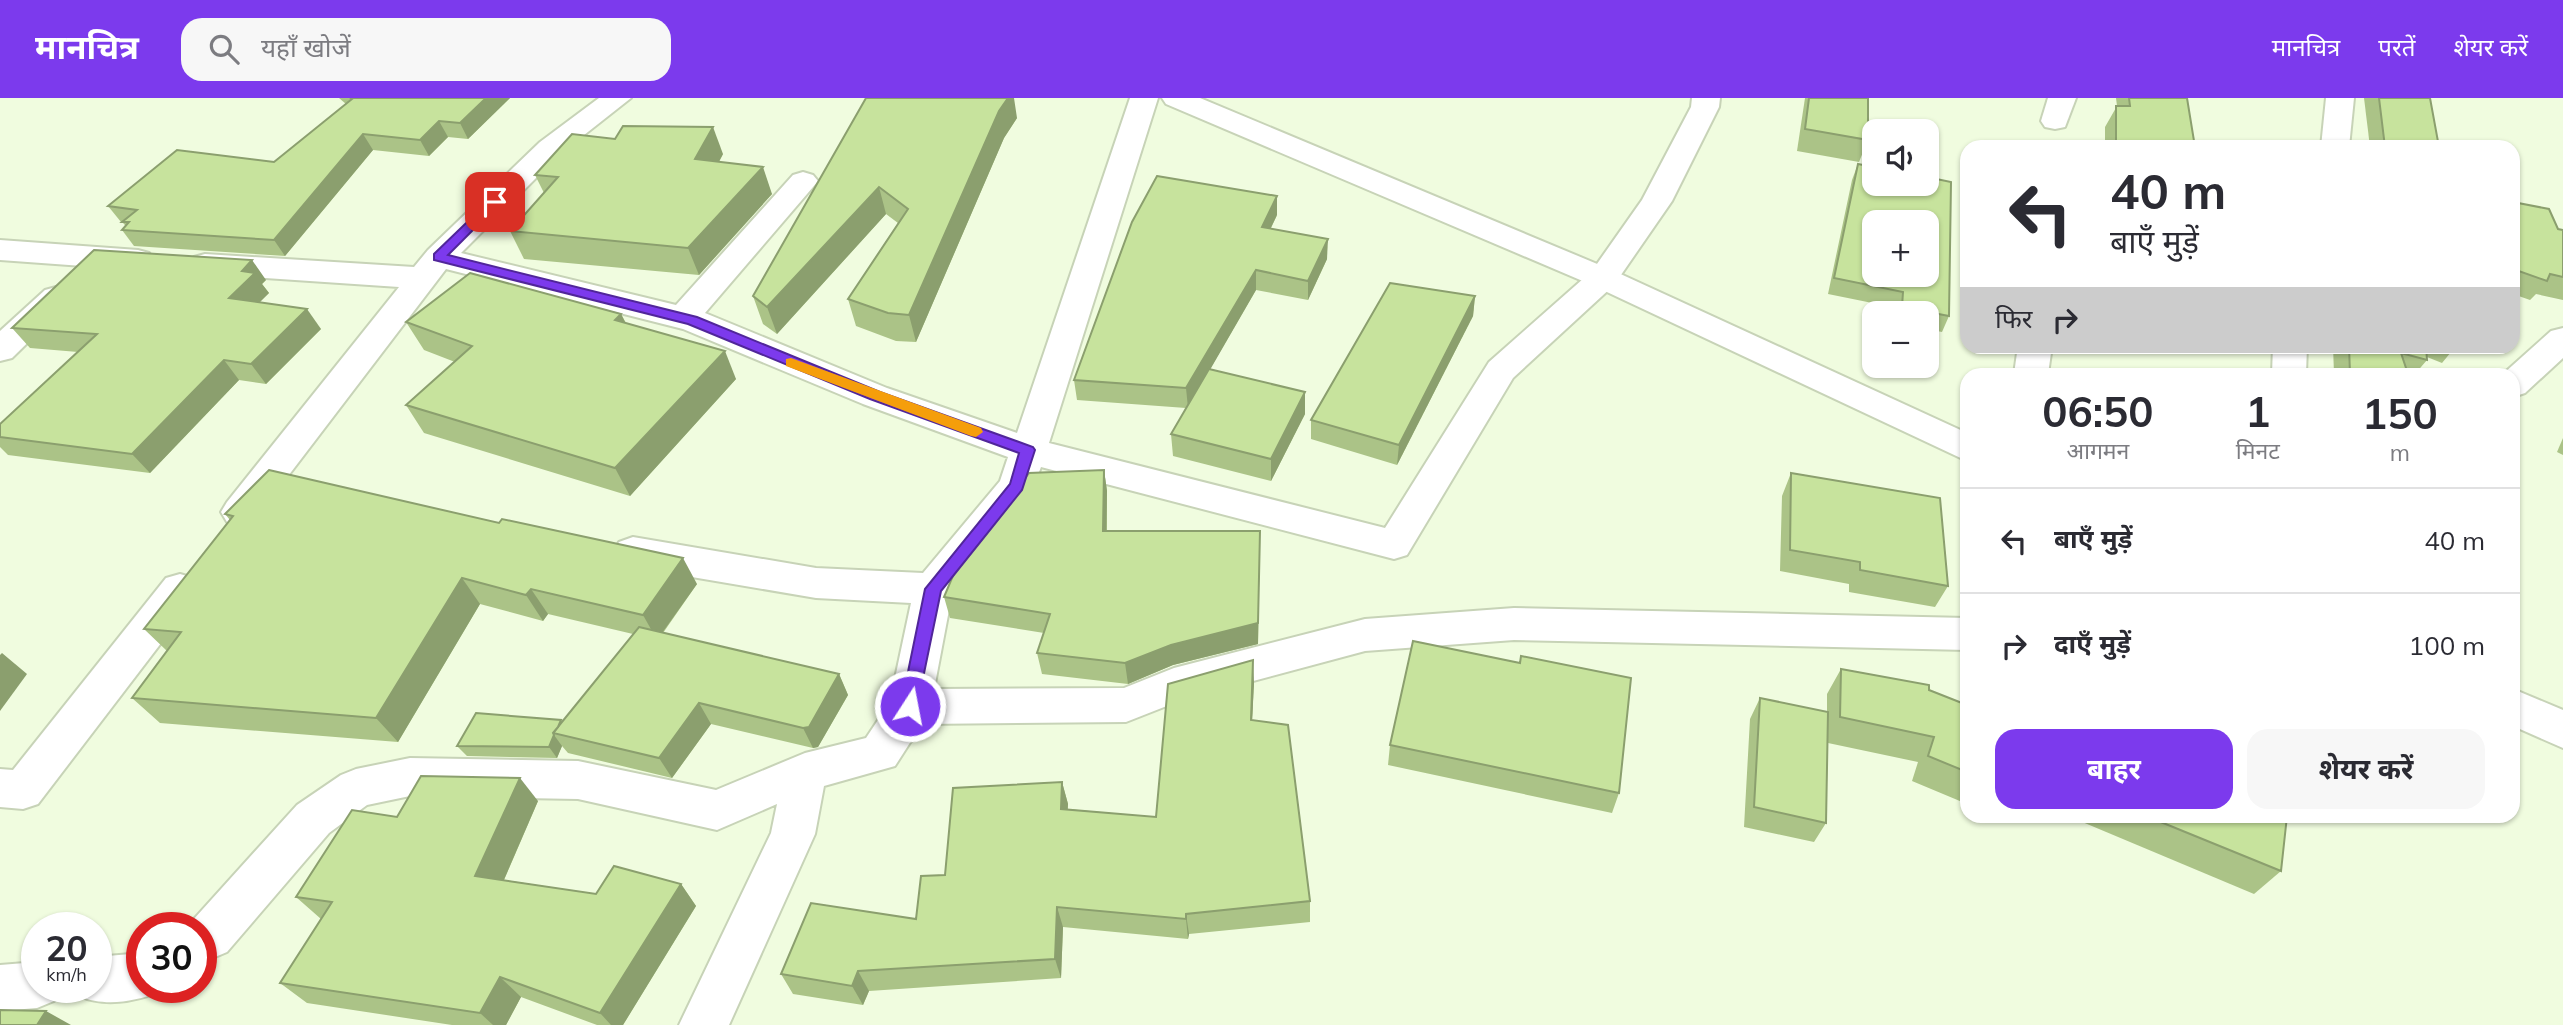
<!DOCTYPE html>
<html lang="hi">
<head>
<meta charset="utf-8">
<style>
	body { margin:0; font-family:Mulish,"Noto Sans Devanagari",sans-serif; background:#f7f7f7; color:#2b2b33; height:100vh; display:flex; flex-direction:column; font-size:26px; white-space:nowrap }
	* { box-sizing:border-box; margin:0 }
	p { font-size:23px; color:#7c7c81 }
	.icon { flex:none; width:38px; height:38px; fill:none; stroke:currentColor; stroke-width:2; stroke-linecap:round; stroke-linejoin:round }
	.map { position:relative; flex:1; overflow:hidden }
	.panel { position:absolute; left:1960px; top:270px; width:560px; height:455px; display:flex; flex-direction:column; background:#fff; border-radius:21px; box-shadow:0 2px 5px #0004 }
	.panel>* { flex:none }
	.guide { position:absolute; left:1960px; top:42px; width:560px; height:214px; border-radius:21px; box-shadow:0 2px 5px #0004; background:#fff; color:#2b2b33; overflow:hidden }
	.fabs { position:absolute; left:1862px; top:21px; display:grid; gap:14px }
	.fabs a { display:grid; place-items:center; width:77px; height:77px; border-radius:14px; background:#fff; box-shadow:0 2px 5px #0004; font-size:35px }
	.speed { position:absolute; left:21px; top:814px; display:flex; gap:14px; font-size:35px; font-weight:700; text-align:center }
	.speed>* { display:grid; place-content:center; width:91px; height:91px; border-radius:50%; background:#fff; box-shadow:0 2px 5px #0004; line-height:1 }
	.speed small { font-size:18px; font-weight:400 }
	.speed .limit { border:10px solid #d22; background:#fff; color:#111 }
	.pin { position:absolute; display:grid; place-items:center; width:60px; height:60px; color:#fff; margin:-30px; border-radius:14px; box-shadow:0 4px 10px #0006 }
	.me { position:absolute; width:77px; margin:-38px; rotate:11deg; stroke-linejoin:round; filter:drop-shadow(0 0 5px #0008) }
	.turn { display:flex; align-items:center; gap:24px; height:147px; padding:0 35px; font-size:32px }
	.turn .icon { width:91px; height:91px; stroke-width:2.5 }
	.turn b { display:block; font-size:49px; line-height:60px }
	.then { display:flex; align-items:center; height:66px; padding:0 35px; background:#0003; gap:14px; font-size:26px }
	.eta { display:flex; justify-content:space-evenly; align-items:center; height:119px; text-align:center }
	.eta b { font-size:42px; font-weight:700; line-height:49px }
	.action { display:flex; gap:14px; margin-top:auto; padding:14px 35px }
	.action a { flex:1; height:80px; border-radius:21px; background:#7c3aed; color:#fff; font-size:28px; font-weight:700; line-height:80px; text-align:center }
	.action a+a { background:#f7f7f7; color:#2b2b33 }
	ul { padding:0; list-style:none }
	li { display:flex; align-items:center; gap:21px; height:105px; padding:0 35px; border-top:2px solid #e1e1e2 }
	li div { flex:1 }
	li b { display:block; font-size:26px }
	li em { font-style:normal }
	header { display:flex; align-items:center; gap:42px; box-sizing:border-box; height:98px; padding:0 35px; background:#7c3aed; color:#fff }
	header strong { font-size:33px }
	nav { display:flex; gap:38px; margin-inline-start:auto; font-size:24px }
	.search { width:490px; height:63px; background:#f7f7f7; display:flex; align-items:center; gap:18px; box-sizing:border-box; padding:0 24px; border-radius:21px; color:#7c7c81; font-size:26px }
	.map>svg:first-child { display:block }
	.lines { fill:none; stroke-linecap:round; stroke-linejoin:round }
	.street-casing { stroke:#c7d3b7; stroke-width:4 }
	.secondary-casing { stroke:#c7d3b7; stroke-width:4 }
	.street { fill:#fff; fill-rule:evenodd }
	.secondary { fill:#fff; fill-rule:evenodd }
	.wall { fill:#abc387 }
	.shaded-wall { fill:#8b9f6e }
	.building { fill:#c7e39d; stroke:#8b9f6e; stroke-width:2; fill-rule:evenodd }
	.route { fill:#7c3aed; stroke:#51269a; stroke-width:2 }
	.slow { fill:#f59e0b }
</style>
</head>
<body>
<header>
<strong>मानचित्र</strong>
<div class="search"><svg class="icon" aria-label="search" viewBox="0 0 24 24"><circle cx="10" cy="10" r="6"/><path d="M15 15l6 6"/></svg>यहाँ खोजें</div>
<nav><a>मानचित्र</a><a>परतें</a><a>शेयर करें</a></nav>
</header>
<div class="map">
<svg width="2563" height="927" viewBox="0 0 2563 927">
	<rect width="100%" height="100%" fill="#f0fcdf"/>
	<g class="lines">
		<g class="street-casing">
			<g id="street">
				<path d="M599,0h32l-71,56 -99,99 215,52 117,-130 10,-3 10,3 5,6 -5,6 -108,126 182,75 130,45 113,-335h28l-109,345 336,85 104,-166 103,-91 50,-71 49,-93 1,-9h28l-1,9 -47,94 -58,84 -101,93 -106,177 -13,4 -353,-92 -11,28 -78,99 -18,95 190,-1 50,-20 191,-49 149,-11 453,10v32l-453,-10 -149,11 -183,49 -56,22 -204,2 -27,42 -71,20 -9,48 -86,191h-50l92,-192 6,-29 -60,26 -139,-31 -168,-3 -43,9 -38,28 -102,119 -26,11v-35h-18l10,-8 104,-115 44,-30 15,-6 54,-11 168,3 138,29 89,-37 61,-15 24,-36 21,-99 -95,-5 -183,-31 -14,-5 -5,-10 5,-10 14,-5 183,31 107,5 77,-92 8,-24 -145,-53 -180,-75 -237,-60 -193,253 -13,4 -13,-4 -6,-10 6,-10 172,-215 -194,-13 -11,-3 -5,-7 5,-7 11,-3 209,13 14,-17 112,-108z"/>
				<path d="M2048,0h28l-11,29 -10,2 -10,-2 -4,-6z"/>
				<path d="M2326,0h28l-5,49h-28z"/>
				<path d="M0,142l138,10 11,3 5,7 -5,7 -11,3 -138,-10z"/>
				<path d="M56,189l11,3 5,7 -5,7 -55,54 -12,3v-30l45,-41z"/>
				<path d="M2563,230v30l-38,35 -12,4v-23h-10l48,-43z"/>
				<path d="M2018,248h34l-4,28h-34z"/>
				<path d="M2273,248h34l-1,28h-34z"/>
				<path d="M180,476l14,4 6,11 -6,11 -156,204 -15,5 -23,-2v-38l13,1 153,-192z"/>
				<path d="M142,855v34h19l-2,5c-25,10 -55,15 -80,4l-4,-9h21v-30z"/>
				<path d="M37,864v25h23l-6,14 -17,7 -37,3v-46z"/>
			</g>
		</g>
		<g class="secondary-casing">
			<g id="secondary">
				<path d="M1162,0h38l414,173 353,162v28l-375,-176 -426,-181z"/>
				<path d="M2513,591l50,21v38l-50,-22z"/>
			</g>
		</g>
		<use href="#street" class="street"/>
		<use href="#secondary" class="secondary"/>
	</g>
	<g class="wall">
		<path d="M339,0h171l-42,41 -20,-2 -19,19 -56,-6 -88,106 -151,-10 -12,-16 4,-4 -3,-3 -2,-1 -13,-16 166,-44 72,-58z"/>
		<path d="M866,0l151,20 -13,20 -88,204 -20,-1 -40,-15 -8,-27 50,-76 -12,-9 -109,120 -14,-10 -10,-28z"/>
		<path d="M1805,0h63v42l-9,22 -62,-11z"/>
		<path d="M2116,0h71l8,49h-90v-20l12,-21z"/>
		<path d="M2364,0h66l9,49h-69z"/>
		<path d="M723,56l-4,8 53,32 -73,81 -175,-16 -14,-28 34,-38 -9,-18z"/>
		<path d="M1858,66l91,152 -7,16 -15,-3v-16h-31l1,-5 -69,-14 24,-114z"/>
		<path d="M2513,104l45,27 5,1v70l-27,-6 -6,6 -17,-6z"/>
		<path d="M1277,117l-6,13 56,31 -19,41 -52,-10 -46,79 95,45 -34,67 -98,-25 -2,-22 15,-26 -109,-8 -3,-20z"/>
		<path d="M266,182l-4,4 7,9 -10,9 62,27 -55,55 -27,-4 -89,93 -142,-18 -8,-8v-23l78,-72 -48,-4 -18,-20z"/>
		<path d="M1475,198l-2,20 -76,149 -86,-26v-19z"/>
		<path d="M621,216l5,9 110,56 -106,117 -206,-63 -18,-28 49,-43 -31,-12 -18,-28z"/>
		<path d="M2333,248h123l-14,17 -15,-6v3l-12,14h-81z"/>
		<path d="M2563,340v17l-6,-3z"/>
		<path d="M1104,372l3,21v40h153l-2,113 -85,21 -45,19 -86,-10 -5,-21 7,-20 -94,-15 -6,-21z"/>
		<path d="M1791,375l157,113 -13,21 -86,-15v-8l-69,-13 2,-75z"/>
		<path d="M225,416l472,70 -34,49 176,41 9,21 -30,52 -5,1 -102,-24 -39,54 -104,-25 -6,-7 -5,12 -90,-2 -10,-10 104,-26 1,2 71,-88 -85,-20 -5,7 -63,-17 -82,138 -238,-19 -28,-25 35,-47 -23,-22 86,-109z"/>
		<path d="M1841,571l88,21 38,15v99l-55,-23 6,-19 -90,-19 -2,80 -12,19 -70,-15 6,-108 10,-21 67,14v-18z"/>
		<path d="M1254,585l-2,37 58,181v21l-121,12 -1,5 -125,-12 -2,51 -192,13 -6,14 -70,-11 -12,-20 135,-55 29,-44 117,-93 6,22 -1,5 89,8z"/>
		<path d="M1390,647l229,48 -7,20 -224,-48z"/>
		<path d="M538,703l-34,79 92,14 85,-10 15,22 -73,119h-26l-76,-28 -15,28h-54l-145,-22 -27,-20 41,-64 -25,-22 101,-80z"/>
		<path d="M2068,718h219l-6,55 -27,23z"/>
	</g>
	<g class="shaded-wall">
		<path d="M486,0h24l-42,41 -8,-16z"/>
		<path d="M1008,0h6l3,20 -13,20 -88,204 -7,-27 90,-204z"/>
		<path d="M439,23l9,16 -19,19 -9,-16z"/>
		<path d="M713,29l10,27 -18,33 -10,-28z"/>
		<path d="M363,36l10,16 -88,106 -11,-16z"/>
		<path d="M763,69l9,27 -73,81 -11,-27z"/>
		<path d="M879,89l7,27 -109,120 -10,-27z"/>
		<path d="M1277,98v19l-15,31v-19z"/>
		<path d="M1328,141l-1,20 -19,41v-19z"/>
		<path d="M252,162l14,20 -4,4 7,9 -25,25 -15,-20 13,-27z"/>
		<path d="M1256,172v20l-68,118 -2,-20z"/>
		<path d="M1475,198l-2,20 -76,149 2,-20z"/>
		<path d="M307,211l14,20 -55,55 -15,-20z"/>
		<path d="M621,216l14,28 -20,-22z"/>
		<path d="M725,253l11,28 -106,117 -15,-28z"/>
		<path d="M224,262l15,20 -89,93 -18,-19z"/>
		<path d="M1305,294v22l-34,67v-22z"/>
		<path d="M1104,372l3,21 -1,61 -3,-21z"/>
		<path d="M1260,433l-2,113 -85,21 -45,19 -3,-21z"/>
		<path d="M683,460l14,26 -40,56 -14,-25z"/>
		<path d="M462,480l18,26 -82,138 -22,-24z"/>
		<path d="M531,491l17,25 -5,7 -17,-26z"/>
		<path d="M2,555l25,21 -27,37v-56z"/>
		<path d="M1253,562l1,23 -3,59v-22z"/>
		<path d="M839,576l9,21 -30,52 -5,1 -10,-20z"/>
		<path d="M699,605l12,21 -39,54 -13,-20z"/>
		<path d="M554,637l8,11 -5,12 -8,-11z"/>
		<path d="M520,680l18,23 -42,97 -21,-22z"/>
		<path d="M1062,684l6,22 -1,26 -6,-21z"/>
		<path d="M681,786l15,22 -73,119h-12l-11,-12z"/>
		<path d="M1057,809l6,20 -2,51 -6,-19z"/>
		<path d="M1186,816l3,20 -1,5 -2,-20z"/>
		<path d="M858,873l11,20 -6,14 -11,-19z"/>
		<path d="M500,879l21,20 -15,28h-13l-13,-12z"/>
		<path d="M46,913l25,14h-34z"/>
	</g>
	<g class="building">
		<path d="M350,0h136l-26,25 -21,-2 -19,19 -57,-6 -89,106 -152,-10 7,-8h-7l15,-12 -29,-4 69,-56 97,12 78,-63z"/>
		<path d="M866,0h142l-9,13 -90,204 -21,-2 -40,-14 60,-90 -29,-22 -112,120 -14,-11z"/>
		<path d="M1809,0h59v42l-63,-11z"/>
		<path d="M2129,0h58l8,49h-79v-41h14z"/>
		<path d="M2379,0h51l9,49h-54z"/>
		<path d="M623,28l90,1 -18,32 68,8 -75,81 -178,-17 48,-54 -23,-2 37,-41 43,5z"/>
		<path d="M1858,66l16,3v17h53v-7l24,5 -2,134 -47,-9 1,-15 -69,-14zM1874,124h53v53h-53z"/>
		<path d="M1157,78l120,20 -15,31 66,12 -20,42 -52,-11 -70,118 -112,-8 58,-158z"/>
		<path d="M2513,104l36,7 9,20 5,1v47l-13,-3 -3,7 -34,-12z"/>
		<path d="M94,152l158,10 -10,11 13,2 -26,25 78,11 -56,55 -27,-4 -92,94 -132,-17v-13l97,-90 -85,-6z"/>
		<path d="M470,175l151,41 -6,6 110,31 -110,117 -209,-63 66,-59 -66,-24z"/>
		<path d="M1390,185l85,13 -76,149 -88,-25z"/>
		<path d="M2349,248h77l1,14 -26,-7 7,21h-58z"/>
		<path d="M1209,271l96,23 -34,67 -100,-25z"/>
		<path d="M269,372l230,53 3,-4 181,39 -40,57 -112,-26 -5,6 -64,-17 -86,140 -244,-20 49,-66 -37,-3 89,-113 -8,-2z"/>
		<path d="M1104,372l-1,61h157l-2,92 -87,22 -46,18 -88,-10 13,-39 -106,-17 16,-38 69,-86z"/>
		<path d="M1791,375l149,25 8,88 -88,-16v-8l-70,-12z"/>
		<path d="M639,529l200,47 -30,53 -6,1 -104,-25 -40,55 -106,-25z"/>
		<path d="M1413,543l107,22 1,-7 110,22 -12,115 -229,-48z"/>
		<path d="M1253,562l-2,60 37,5 22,176 -124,13v5l-129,-12 -2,52 -197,12 -6,15 -71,-12 30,-71 105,16 5,-43 24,-1 8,-87 109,-6 -1,27 95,8 12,-133z"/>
		<path d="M1841,571l88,16v5l38,15v67l-39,-16 6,-19 -94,-20z"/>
		<path d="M1760,600l68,14 -2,111 -72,-16z"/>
		<path d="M476,615l85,7 -3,7 -5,6 1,2 -5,12 -92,-1z"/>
		<path d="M421,678l99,2 -45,98 121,18 18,-28 67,18 -81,129 -100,-36 -20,36 -200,-30 52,-81 -36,-5 56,-87 45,7z"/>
		<path d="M2146,718h141l-6,55z"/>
		<path d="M0,912l46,1 -9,14h-37z"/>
	</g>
	<path class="route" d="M490,102l11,2 -53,53 249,62 183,75 153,55 2,3 -13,40 -81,101 -25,121 -6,2 -9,-8 24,-117 85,-105 9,-31 -149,-54 -182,-75 -254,-64v-6z"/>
	<path class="slow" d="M791,260l190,70 2,4 -7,5 -5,-1 -185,-70v-7z"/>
</svg>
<div class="fabs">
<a><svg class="icon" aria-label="sound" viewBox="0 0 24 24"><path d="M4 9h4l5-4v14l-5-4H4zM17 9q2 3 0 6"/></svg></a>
<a>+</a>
<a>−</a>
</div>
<div class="speed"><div>20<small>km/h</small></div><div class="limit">30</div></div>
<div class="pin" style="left:495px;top:104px;background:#d93025"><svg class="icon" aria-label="arrive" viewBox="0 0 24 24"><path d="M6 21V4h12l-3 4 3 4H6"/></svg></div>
<svg class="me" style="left:910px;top:608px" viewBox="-20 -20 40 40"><circle r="17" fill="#7c3aed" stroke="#fff" stroke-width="3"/><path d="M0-11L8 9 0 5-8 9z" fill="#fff"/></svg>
<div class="guide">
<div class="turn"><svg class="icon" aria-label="left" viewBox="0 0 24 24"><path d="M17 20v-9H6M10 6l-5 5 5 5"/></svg><div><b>40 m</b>बाएँ मुड़ें</div></div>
<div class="then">फिर<svg class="icon" aria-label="right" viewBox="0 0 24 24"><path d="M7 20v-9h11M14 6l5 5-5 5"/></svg></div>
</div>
<section class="panel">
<div class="eta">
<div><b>06:50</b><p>आगमन</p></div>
<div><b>1</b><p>मिनट</p></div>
<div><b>150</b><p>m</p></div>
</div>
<ul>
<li><svg class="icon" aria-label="left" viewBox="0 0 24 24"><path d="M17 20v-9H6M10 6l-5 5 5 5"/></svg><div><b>बाएँ मुड़ें</b></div><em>40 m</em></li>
<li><svg class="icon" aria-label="right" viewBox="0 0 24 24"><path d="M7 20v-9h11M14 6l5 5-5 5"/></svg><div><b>दाएँ मुड़ें</b></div><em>100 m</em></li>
</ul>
<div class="action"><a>बाहर</a><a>शेयर करें</a></div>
</section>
</div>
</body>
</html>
